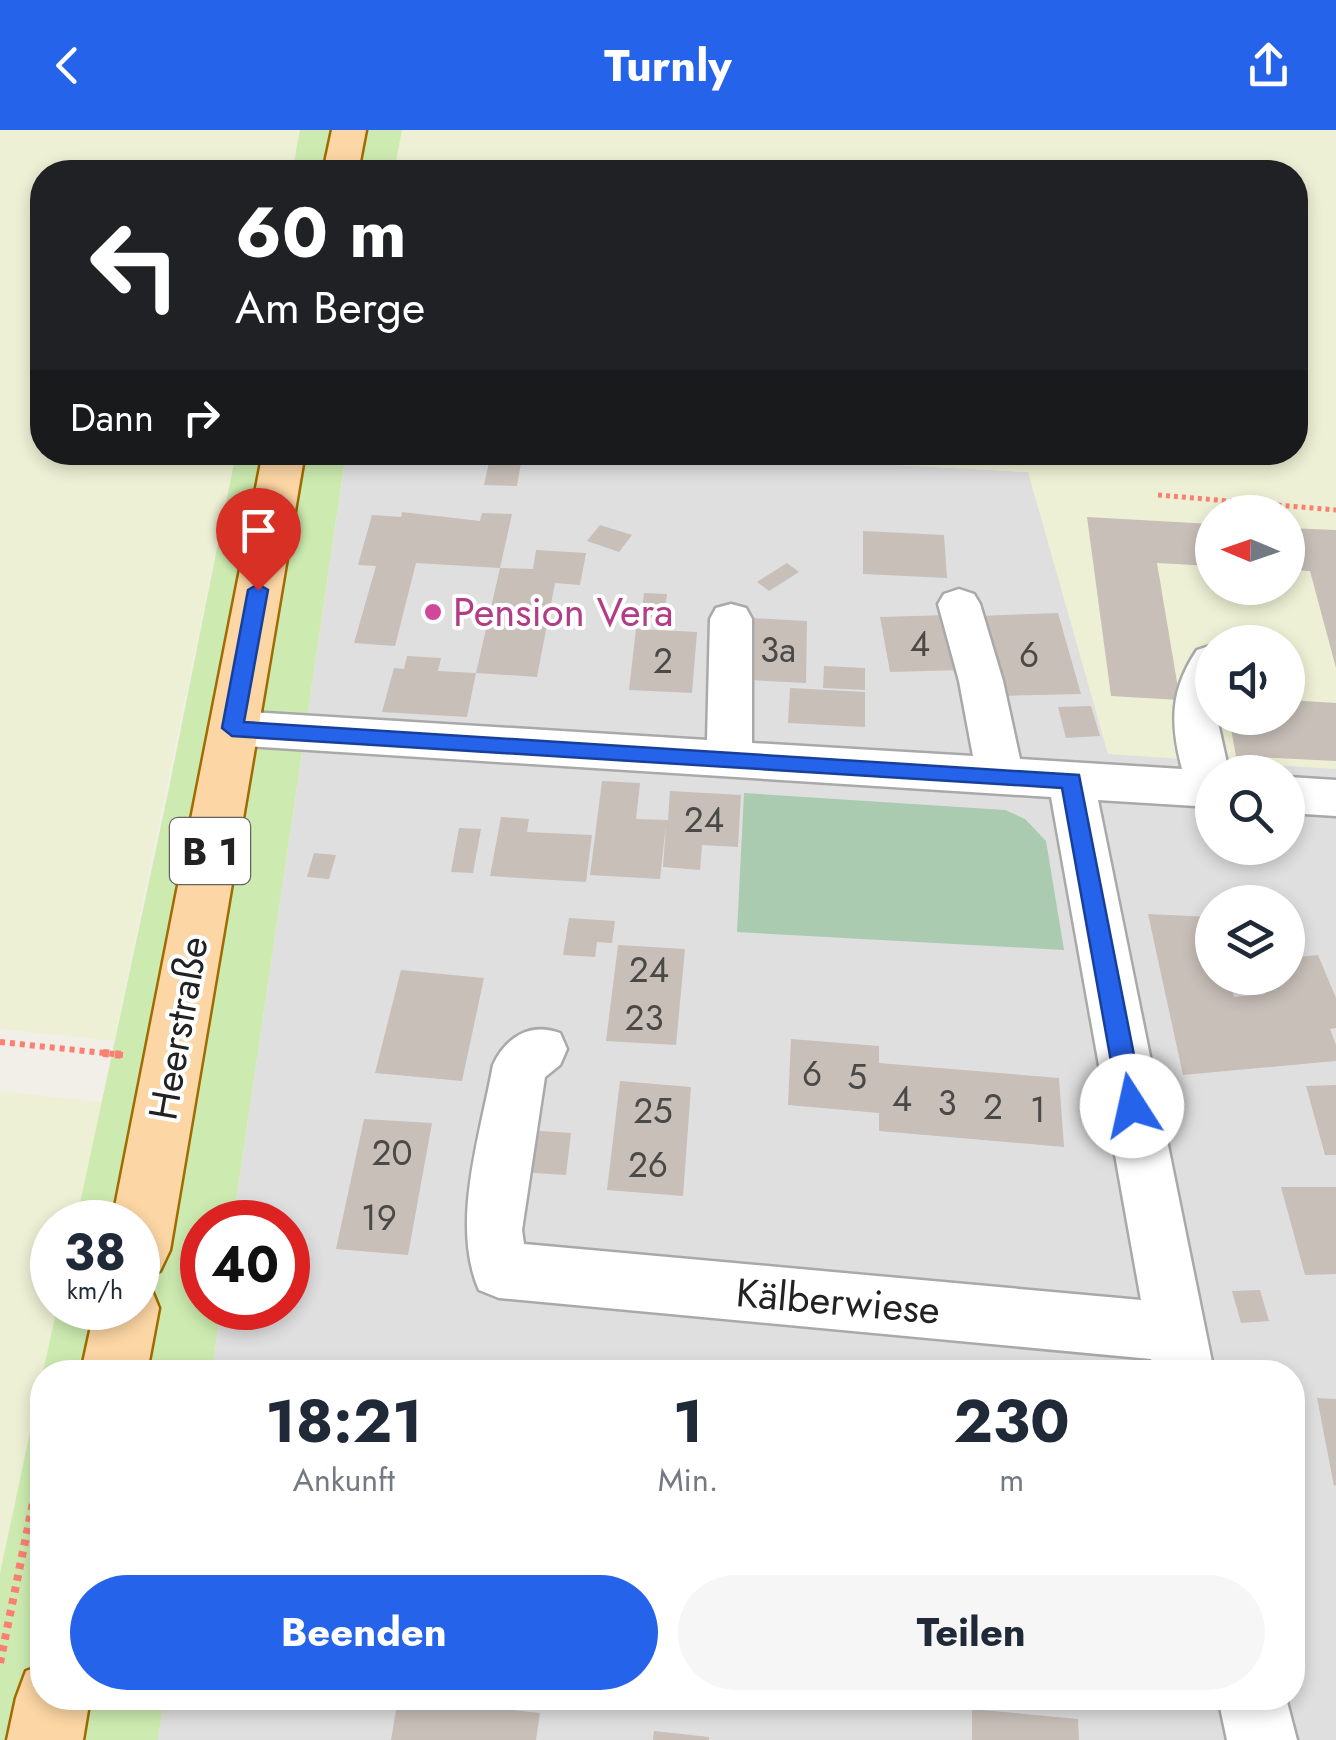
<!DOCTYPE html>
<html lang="de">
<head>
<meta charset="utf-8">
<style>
	body { margin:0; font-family:Jost,sans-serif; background:#f6f6f7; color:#1f2937; height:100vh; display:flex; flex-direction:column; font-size:38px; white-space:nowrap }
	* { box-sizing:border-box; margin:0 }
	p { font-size:32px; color:#747a83 }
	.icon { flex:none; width:55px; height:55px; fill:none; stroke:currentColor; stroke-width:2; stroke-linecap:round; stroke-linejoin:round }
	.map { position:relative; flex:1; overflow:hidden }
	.details { position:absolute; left:30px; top:1230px; width:1275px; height:350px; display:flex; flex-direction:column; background:#fff; border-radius:40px; box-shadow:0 5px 15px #0003 }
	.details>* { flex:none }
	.banner { position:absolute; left:30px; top:30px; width:1278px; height:305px; border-radius:40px; box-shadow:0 5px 15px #0003; background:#202124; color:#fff; overflow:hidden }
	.needle { width:65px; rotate:272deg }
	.buttons { position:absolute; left:1195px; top:365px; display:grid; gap:20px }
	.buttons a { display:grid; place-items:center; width:110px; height:110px; border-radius:50%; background:#fff; box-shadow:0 5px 15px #0003; font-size:50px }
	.speed { position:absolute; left:30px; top:1070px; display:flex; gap:20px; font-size:50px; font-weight:700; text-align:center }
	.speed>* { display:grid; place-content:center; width:130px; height:130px; border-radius:50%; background:#fff; box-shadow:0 5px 15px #0003; line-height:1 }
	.speed small { font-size:25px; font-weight:400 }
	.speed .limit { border:15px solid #d22; background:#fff; color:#111 }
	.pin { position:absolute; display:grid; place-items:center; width:85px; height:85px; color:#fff; margin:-102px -42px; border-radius:50% 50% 50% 0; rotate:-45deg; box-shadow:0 0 10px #0007 }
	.pin .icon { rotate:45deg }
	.me { position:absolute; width:110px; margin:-55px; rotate:350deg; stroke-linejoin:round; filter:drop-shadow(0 0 8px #0008) }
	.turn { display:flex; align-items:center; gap:35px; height:210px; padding:0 40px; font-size:45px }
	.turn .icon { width:130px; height:130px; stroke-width:2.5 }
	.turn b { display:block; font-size:70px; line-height:85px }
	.then { display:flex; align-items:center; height:95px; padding:0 40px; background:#0003; gap:20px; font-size:38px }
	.eta { display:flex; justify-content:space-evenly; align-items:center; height:170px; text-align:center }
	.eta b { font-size:60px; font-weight:700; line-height:70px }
	.cta { display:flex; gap:20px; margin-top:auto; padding:20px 40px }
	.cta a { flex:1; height:115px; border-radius:60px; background:#2563eb; color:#fff; font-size:40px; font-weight:700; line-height:115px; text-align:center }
	.cta a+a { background:#f6f6f7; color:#1f2937 }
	header { display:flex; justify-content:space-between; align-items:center; height:130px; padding:0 40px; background:#2563eb; color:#fff; font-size:45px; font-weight:700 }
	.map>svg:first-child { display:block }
	.residential { fill:#e0dfdf; fill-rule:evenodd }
	.farmland { fill:#eef0d5; fill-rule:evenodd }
	.grass { fill:#cdebb0 }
	.cemetery { fill:#aacbaf }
	.building { fill:#c7bfb8 }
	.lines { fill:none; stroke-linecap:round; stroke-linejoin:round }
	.minor-casing { stroke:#a9a9a9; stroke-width:5 }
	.major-casing { stroke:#a06b00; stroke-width:5 }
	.path-far2 { stroke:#fa8072; stroke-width:5; stroke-dasharray:4 4; stroke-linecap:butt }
	.path-far1 { stroke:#fa8072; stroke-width:6; stroke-dasharray:5 5; stroke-linecap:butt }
	.path { stroke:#fa8072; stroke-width:8; stroke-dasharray:6 6; stroke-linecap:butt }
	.minor { fill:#fff; fill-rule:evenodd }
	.major { fill:#fcd6a4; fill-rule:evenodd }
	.route { fill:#2563eb; stroke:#184099; stroke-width:2.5 }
	.hotel-dot { fill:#d1479c; stroke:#fff; stroke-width:4 }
	.labels { text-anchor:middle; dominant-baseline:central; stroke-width:8; stroke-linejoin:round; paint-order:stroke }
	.number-label { font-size:35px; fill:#4b4948 }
	.shield { fill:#fff; stroke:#646464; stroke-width:2.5 }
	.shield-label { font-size:38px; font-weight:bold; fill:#222 }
	.hotel-label { font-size:40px; fill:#b23c85; stroke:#fff; text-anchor:start }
	.street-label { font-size:40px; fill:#222; stroke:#fff }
</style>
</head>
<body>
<header><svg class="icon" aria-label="back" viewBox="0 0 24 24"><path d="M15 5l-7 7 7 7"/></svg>Turnly<svg class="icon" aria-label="share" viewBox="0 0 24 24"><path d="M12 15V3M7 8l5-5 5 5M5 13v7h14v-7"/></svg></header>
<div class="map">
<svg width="1336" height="1610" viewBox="0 0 1336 1610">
	<rect width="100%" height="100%" fill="#f2efe9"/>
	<path class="residential" d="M346,323h332l658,36v1251h-1178l6,-42h1128v-326h-1080l9,-64h67v-86h-55zM1212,382h76v76h-76zM1212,512h76v76h-76zM1212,642h76v76h-76zM1212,772h76v76h-76z"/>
	<g class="farmland">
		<path d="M0,0h300l-8,42h-250v280l194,1 -122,588 -114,-12z"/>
		<path d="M402,0h934v639l-228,-15 -80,-282 -350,-19 617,-1v-280h-901zM1212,382h76v76h-76zM1212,512h76v76h-76z"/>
		<path d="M0,961l102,11 -26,120h-24v86h5l-57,265z"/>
	</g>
	<g class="grass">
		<path d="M300,0h102l-8,42h-102z"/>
		<path d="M236,323h110l-113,769h-31v86h19l-9,64h-169l14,-64h81v-86h-62l93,-434z"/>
		<path d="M42,1246v322h122l-6,42h-158v-167z"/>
	</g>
	<path class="cemetery" d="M744,663l261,17 20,9 21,22 18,109 -327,-18z"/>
	<g class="building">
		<path d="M489,332l32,1 -4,23 -33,-1z"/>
		<path d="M402,382l78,9 2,-8 30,1 -12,54 -84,-5 -21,83 -41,-3 22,-77 -18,-1 14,-50 29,2z"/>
		<path d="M1087,387l125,7v42l-55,-3 23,137 -69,-4z"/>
		<path d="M600,395l32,10 -13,17 -32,-11z"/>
		<path d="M1288,398l48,2v138l-26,-97 -22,-1z"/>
		<path d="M863,401l81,4 3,43 -84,-4z"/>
		<path d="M536,420l50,3 -6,32 -25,-2 -18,94 -61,-4 24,-105 33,1z"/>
		<path d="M787,433l12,9 -30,19 -12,-9z"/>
		<path d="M644,463l23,1 -3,24 -23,-1z"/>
		<path d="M1058,483l23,81 -83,2 -19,-80z"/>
		<path d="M948,485l13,55 -71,2 -10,-55z"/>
		<path d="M751,488l56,3 -1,62 -58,-3z"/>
		<path d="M636,499l61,3 -5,61 -63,-3z"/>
		<path d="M407,526l34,2 -3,13 38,2 -9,44 -85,-5 12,-44 10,1z"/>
		<path d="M824,536l41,2v22l-42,-2z"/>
		<path d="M790,558l75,4v35l-77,-4z"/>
		<path d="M1288,570l48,3v58l-100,-5 -7,-38h59z"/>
		<path d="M1091,576l9,30 -34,2 -8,-31z"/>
		<path d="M602,651l38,2 -4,36 32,1 2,-29 71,4 -3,52 -36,-2 -2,25 -37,-3 3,-43 -6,55 -70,-4z"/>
		<path d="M501,687l28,2 -2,13 65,3 -6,47 -96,-6z"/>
		<path d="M459,698l22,1 -8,44 -22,-1z"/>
		<path d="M314,723l22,2 -7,24 -22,-2z"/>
		<path d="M1148,784l63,3 1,61h16l6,19 31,-3 -7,-16h30v-20l30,-3 18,43v30l-6,1 6,16v16l-153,14z"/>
		<path d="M569,788l46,3 -3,22 -15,-1 -2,15 -32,-2z"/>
		<path d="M618,815l67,4 -9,96 -70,-4z"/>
		<path d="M401,840l83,8 -22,103 -87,-8z"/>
		<path d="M791,909l88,7v17l180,15 5,69 -185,-16v-18l-91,-8z"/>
		<path d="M620,951l71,6 -8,109 -76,-6z"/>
		<path d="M1336,955v70h-11l-19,-69z"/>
		<path d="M364,989l68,4 -24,132 -72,-6z"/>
		<path d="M524,1000l47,3 -5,42 -47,-3z"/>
		<path d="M1281,1057h55v87l-31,1z"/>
		<path d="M1260,1160l9,31 -28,2 -9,-32z"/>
		<path d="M331,1231l99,9v2h-101z"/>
		<path d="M1317,1268l19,1v86l-2,1z"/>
		<path d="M398,1568l142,15 -4,27h-145z"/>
		<path d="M972,1579l106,10 1,21h-107z"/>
		<path d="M654,1601l55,6v3h-56z"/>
	</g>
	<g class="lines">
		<g class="minor-casing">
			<g id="minor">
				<path d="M959,459l15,5 6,10 23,77 17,78 162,10c-12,-46 -12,-79 15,-119l15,-5v73h5l12,54h-17v35l-114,-7 116,572h-60l-3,-13 -652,-61 -20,-8c-29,-66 2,-157 14,-225 13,-28 37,-43 67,-32l7,16 -7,16 -15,12 -23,153 2,14 617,56 -90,-503 -819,-52 -16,-5 -7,-12 7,-12 16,-5 475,29 3,-121 6,-11 15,-4 15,4 6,11v124l221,13 -14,-75 -21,-77 6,-10z"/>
				<path d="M1288,647l48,3v36l-48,-3z"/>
				<path d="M1218,1568h68l11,42h-70z"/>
			</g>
		</g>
		<g class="major-casing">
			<g id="major">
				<path d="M332,0h34l-8,42h-35z"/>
				<path d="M263,322h42l-135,798 -10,21 -22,9v-58h-26z"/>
				<path d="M138,1151l12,5 9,22 -12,64h-66l14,-64h43z"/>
				<path d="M42,1535v33h48l-7,42h-76l9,-42 10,-27z"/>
			</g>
		</g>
		<path class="path-far2" d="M1158,365l178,15"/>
		<path class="path-far1" d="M0,912l123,13"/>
		<g class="path">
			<path d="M103,923l20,2"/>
			<path d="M0,1533l42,-204"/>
		</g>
		<use href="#minor" class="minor"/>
		<use href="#major" class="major"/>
	</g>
	<path class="route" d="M258,454l10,6 -24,132 835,53 65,331 -4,8 -8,3 -9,-3 -4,-8 -57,-318 -830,-52 -10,-8 26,-138z"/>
	<circle class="hotel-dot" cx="433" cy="482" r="10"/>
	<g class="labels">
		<g class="number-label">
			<text x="920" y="514">4</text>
			<text x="778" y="520">3a</text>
			<text x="1029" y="525">6</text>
			<text x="663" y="531">2</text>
			<text x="704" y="690">24</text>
			<text x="649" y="840">24</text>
			<text x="644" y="888">23</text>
			<text x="812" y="944">6</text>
			<text x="857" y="947">5</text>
			<text x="902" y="969">4</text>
			<text x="947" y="973">3</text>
			<text x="993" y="977">2</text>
			<text x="1038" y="980">1</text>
			<text x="653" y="981">25</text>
			<text x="392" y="1023">20</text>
			<text x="648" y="1035">26</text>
			<text x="379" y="1088">19</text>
		</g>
		<rect class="shield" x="170" y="688" width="80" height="66" rx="8"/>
		<g class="shield-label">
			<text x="210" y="721">B 1</text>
		</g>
		<g class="hotel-label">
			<text x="453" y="482">Pension Vera</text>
		</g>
		<g class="street-label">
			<text transform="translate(178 898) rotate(-80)">Heerstraße</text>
			<text transform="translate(838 1171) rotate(5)">Kälberwiese</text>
		</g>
	</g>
</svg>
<div class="buttons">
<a><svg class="needle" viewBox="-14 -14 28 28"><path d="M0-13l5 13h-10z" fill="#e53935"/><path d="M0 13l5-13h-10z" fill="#747a83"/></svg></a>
<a><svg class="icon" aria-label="sound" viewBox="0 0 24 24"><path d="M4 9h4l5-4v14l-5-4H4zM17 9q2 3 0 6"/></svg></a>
<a><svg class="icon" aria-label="search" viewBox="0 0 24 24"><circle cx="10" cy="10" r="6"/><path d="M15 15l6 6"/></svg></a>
<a><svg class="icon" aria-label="layers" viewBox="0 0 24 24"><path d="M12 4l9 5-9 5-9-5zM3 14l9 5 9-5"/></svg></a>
</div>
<div class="speed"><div>38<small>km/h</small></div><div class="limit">40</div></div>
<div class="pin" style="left:258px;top:460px;background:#d93025"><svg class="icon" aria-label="arrive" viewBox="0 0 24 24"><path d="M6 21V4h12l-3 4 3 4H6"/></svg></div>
<svg class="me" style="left:1132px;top:976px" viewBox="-20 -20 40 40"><circle r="19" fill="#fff"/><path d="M0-13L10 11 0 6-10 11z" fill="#2563eb"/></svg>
<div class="banner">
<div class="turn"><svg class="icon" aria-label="left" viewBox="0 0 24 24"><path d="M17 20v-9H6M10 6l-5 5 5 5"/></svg><div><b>60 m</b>Am Berge</div></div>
<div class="then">Dann<svg class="icon" aria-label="right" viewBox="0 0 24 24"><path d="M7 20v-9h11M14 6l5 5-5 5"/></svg></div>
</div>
<section class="details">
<div class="eta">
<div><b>18:21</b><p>Ankunft</p></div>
<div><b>1</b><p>Min.</p></div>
<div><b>230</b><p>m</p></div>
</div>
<div class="cta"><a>Beenden</a><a>Teilen</a></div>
</section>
</div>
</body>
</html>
